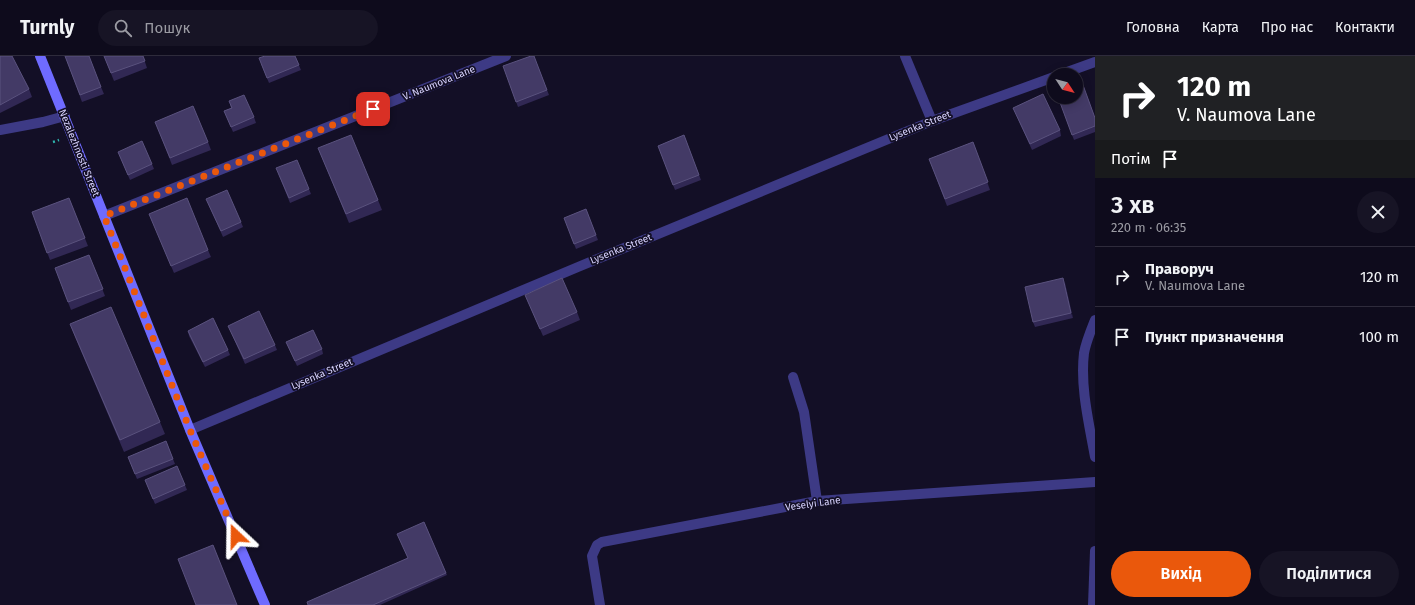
<!DOCTYPE html>
<html lang="uk">
<head>
<meta charset="utf-8">
<style>
	body { margin:0; font-family:"Fira Sans",sans-serif; background:#171425; color:#f1f3f6; height:100vh; display:flex; flex-direction:column; font-size:15px; white-space:nowrap }
	* { box-sizing:border-box; margin:0 }
	p { font-size:13px; color:#9b9ba3 }
	.icon { flex:none; width:22px; height:22px; fill:none; stroke:currentColor; stroke-width:2; stroke-linecap:round; stroke-linejoin:round }
	.map { position:relative; flex:1; overflow:hidden }
	.drawer { display:flex; flex-direction:column; background:#0e0b1c; width:320px }
	.drawer>* { flex:none }
	.banner { background:#202124; color:#fff; overflow:hidden }
	.needle { width:26px; rotate:126deg }
	.fabs { position:absolute; left:1047px; top:12px; display:grid; gap:8px }
	.fabs a { display:grid; place-items:center; width:36px; height:36px; border-radius:50%; background:#0e0b1c; box-shadow:0 2px 10px #0003,0 0 0 1px #2e2b3b; font-size:20px }
	.pin { position:absolute; display:grid; place-items:center; width:34px; height:34px; color:#fff; margin:-17px; border-radius:8px; box-shadow:0 2px 6px #0006 }
	.me { position:absolute; width:44px; margin:-22px; rotate:337deg; stroke-linejoin:round; filter:drop-shadow(0 0 3px #0008) }
	.turn { display:flex; align-items:center; gap:14px; height:84px; padding:0 16px; font-size:18px }
	.turn .icon { width:52px; height:52px; stroke-width:2.5 }
	.turn b { display:block; font-size:28px; line-height:34px }
	.then { display:flex; align-items:center; height:38px; padding:0 16px; background:#0003; gap:8px; font-size:15px }
	.round { display:grid; place-items:center; flex:none; width:42px; height:42px; border-radius:21px; background:#171425 }
	.overview { display:flex; align-items:center; justify-content:space-between; height:68px; padding:0 16px }
	h1 { font-size:24px; font-weight:600; line-height:30px }
	.button { display:flex; gap:8px; margin-top:auto; padding:8px 16px }
	.button a { flex:1; height:46px; border-radius:24px; background:#ea580c; color:#fff; font-size:16px; font-weight:600; line-height:46px; text-align:center }
	.button a+a { background:#171425; color:#f1f3f6 }
	ul { padding:0; list-style:none }
	li { display:flex; align-items:center; gap:12px; height:60px; padding:0 16px; border-top:1px solid #2e2b3b }
	li div { flex:1 }
	li b { display:block; font-size:15px }
	li em { font-style:normal }
	header { display:flex; align-items:center; gap:24px; box-sizing:border-box; height:56px; padding:0 20px; background:#0e0b1c; border-bottom:1px solid #2e2b3b }
	header strong { font-size:19px }
	nav { display:flex; gap:22px; margin-inline-start:auto; font-size:14px }
	.search { width:280px; height:36px; background:#171425; display:flex; align-items:center; gap:10px; box-sizing:border-box; padding:0 14px; border-radius:22px; color:#9b9ba3; font-size:15px }
	main { display:flex; flex:1; min-height:0 }
	.map>svg:first-child { display:block }
	.lines { fill:none; stroke-linecap:round; stroke-linejoin:round }
	.path { stroke:#2fb8b0; stroke-width:2.5; stroke-dasharray:2 3; stroke-linecap:butt }
	.street { stroke:#3d3a85; stroke-width:10 }
	.secondary { stroke:#6f6bff; stroke-width:10 }
	.wall { fill:#312854 }
	.shaded-wall { fill:#1d163a }
	.building { fill:#433a66; stroke:#5a527e }
	.route { stroke:#ea580c; stroke-width:7; stroke-dasharray:0 12.6 }
	.labels { text-anchor:middle; dominant-baseline:central; stroke-width:3.5; stroke-linejoin:round; paint-order:stroke }
	.street-label { font-size:10px; fill:#d9d4ff; stroke:#130f26 }
</style>
</head>
<body>
<header>
<strong>Turnly</strong>
<div class="search"><svg class="icon" aria-label="search" viewBox="0 0 24 24"><circle cx="10" cy="10" r="6"/><path d="M15 15l6 6"/></svg>Пошук</div>
<nav><a>Головна</a><a>Карта</a><a>Про нас</a><a>Контакти</a></nav>
</header>
<main>
<div class="map">
<svg width="1095" height="549" viewBox="0 0 1095 549">
	<rect width="100%" height="100%" fill="#130f26"/>
	<g class="lines">
		<path class="path" d="M53,86l6,-2"/>
		<g class="street">
			<path d="M905,0l27,65"/>
			<path d="M1059,19l36,-13"/>
			<path d="M0,74l43,-8 22,-6"/>
			<path d="M104,160l402,-160"/>
			<path d="M1095,264c-4,10 -9,22 -11,33 -4,34 5,70 11,104"/>
			<path d="M793,321l11,35 13,89"/>
			<path d="M190,374l388,-163 354,-146 122,-44"/>
			<path d="M600,549l-8,-49 5,-11 5,-3 215,-41 278,-19"/>
			<path d="M1093,549l2,-54"/>
		</g>
		<path class="secondary" d="M40,0l150,374 75,175"/>
	</g>
	<g class="wall">
		<path d="M0,0l29,33 3,8 -32,16z"/>
		<path d="M65,0l36,31 3,7 -22,8z"/>
		<path d="M104,0h39l4,12 -33,13z"/>
		<path d="M295,0l6,14 -32,13 -8,-19z"/>
		<path d="M534,0l15,39 -31,12 -15,-41z"/>
		<path d="M1058,41l37,21v14l-21,8z"/>
		<path d="M229,45l25,16 2,6 -23,9 -9,-21 7,-3z"/>
		<path d="M1013,52l47,22 1,6 -29,14z"/>
		<path d="M158,73l50,13 3,8 -39,15z"/>
		<path d="M684,79l17,45 -26,10 -17,-44z"/>
		<path d="M973,86l17,48 -43,16 -18,-47z"/>
		<path d="M318,92l60,52 4,10 -33,13z"/>
		<path d="M118,96l34,12 2,5 -24,11z"/>
		<path d="M278,117l31,16 2,5 -21,9z"/>
		<path d="M69,142l19,48 -38,14 -18,-48z"/>
		<path d="M206,143l35,23 2,5 -20,10z"/>
		<path d="M586,153l12,31 -22,9 -12,-31z"/>
		<path d="M149,158l59,36 3,7 -37,16z"/>
		<path d="M89,199l16,41 -34,14 -16,-42z"/>
		<path d="M1065,227l8,35 -38,9 -2,-5z"/>
		<path d="M525,239l52,17 3,8 -37,16z"/>
		<path d="M70,268l90,98 5,12 -41,18 -49,-115z"/>
		<path d="M228,270l47,19 2,5 -32,14z"/>
		<path d="M188,275l40,19 2,5 -25,12 -16,-31z"/>
		<path d="M286,286l36,7 1,5 -26,12z"/>
		<path d="M166,385l9,23 -38,15 -9,-22z"/>
		<path d="M145,424l40,5 2,5 -32,14z"/>
		<path d="M424,466l23,53 -67,30h-72l100,-47z"/>
	</g>
	<path class="shaded-wall" d="M1063,222l2,5 8,35 -2,-5z"/>
	<g class="building">
		<path d="M0,0h12l17,33 -29,16z"/>
		<path d="M65,0h24l12,31 -21,8z"/>
		<path d="M104,0h39l2,5 -34,12z"/>
		<path d="M265,0h30l4,9 -32,13 -8,-20z"/>
		<path d="M531,0h3l13,34 -31,12 -13,-36z"/>
		<path d="M1083,29l12,33v8l-23,9 -14,-38h18v-9z"/>
		<path d="M1043,38l17,36 -30,14 -17,-36z"/>
		<path d="M244,39l10,22 -23,10 -7,-16 8,-3 -3,-7z"/>
		<path d="M193,50l15,36 -38,16 -15,-36z"/>
		<path d="M351,79l27,65 -32,14 -28,-66z"/>
		<path d="M684,79l15,40 -26,10 -15,-39z"/>
		<path d="M142,85l10,23 -24,11 -10,-23z"/>
		<path d="M973,86l15,40 -43,17 -16,-40z"/>
		<path d="M297,104l12,29 -20,9 -13,-30z"/>
		<path d="M227,134l14,32 -20,9 -15,-32z"/>
		<path d="M69,142l16,40 -38,15 -15,-41z"/>
		<path d="M187,142l21,52 -37,16 -22,-52z"/>
		<path d="M586,153l10,26 -22,9 -10,-26z"/>
		<path d="M89,199l14,34 -35,13 -13,-34z"/>
		<path d="M562,222l15,34 -37,17 -15,-34z"/>
		<path d="M1063,222l8,35 -38,9 -8,-35z"/>
		<path d="M111,251l49,115 -40,18 -50,-116z"/>
		<path d="M259,255l16,34 -31,14 -16,-33z"/>
		<path d="M213,262l15,32 -25,12 -15,-31z"/>
		<path d="M313,274l9,19 -27,12 -9,-19z"/>
		<path d="M166,385l7,18 -38,15 -7,-17z"/>
		<path d="M177,410l8,19 -32,14 -8,-19z"/>
		<path d="M424,466l22,51 -73,32h-65l-1,-3 101,-44 -11,-24z"/>
		<path d="M213,489l24,60h-41l-18,-46z"/>
	</g>
	<g class="lines">
		<path class="route" d="M236,480l-46,-106 -86,-214 269,-107"/>
	</g>
	<g class="labels">
		<g class="street-label">
			<text transform="translate(439 27) rotate(-22)">V. Naumova Lane</text>
			<text transform="translate(920 70) rotate(-22)">Lysenka Street</text>
			<text transform="translate(79 97) rotate(68)">Nezalezhnosti Street</text>
			<text transform="translate(621 193) rotate(-22)">Lysenka Street</text>
			<text transform="translate(322 318) rotate(-23)">Lysenka Street</text>
			<text transform="translate(813 448) rotate(-8)">Veselyi Lane</text>
		</g>
	</g>
</svg>
<div class="fabs">
<a><svg class="needle" viewBox="-14 -14 28 28"><path d="M0-13l5 13h-10z" fill="#e53935"/><path d="M0 13l5-13h-10z" fill="#9b9ba3"/></svg></a>
</div>
<div class="pin" style="left:373px;top:53px;background:#d93025"><svg class="icon" aria-label="arrive" viewBox="0 0 24 24"><path d="M6 21V4h12l-3 4 3 4H6"/></svg></div>
<svg class="me" style="left:236px;top:480px" viewBox="-20 -20 40 40"><path d="M0-17L14 15 0 8-14 15z" fill="#ea580c" stroke="#fff" stroke-width="4"/></svg>
</div>
<section class="drawer">
<div class="banner">
<div class="turn"><svg class="icon" aria-label="right" viewBox="0 0 24 24"><path d="M7 20v-9h11M14 6l5 5-5 5"/></svg><div><b>120 m</b>V. Naumova Lane</div></div>
<div class="then">Потім<svg class="icon" aria-label="arrive" viewBox="0 0 24 24"><path d="M6 21V4h12l-3 4 3 4H6"/></svg></div>
</div>
<div class="overview"><div><h1>3 хв</h1><p>220 m · 06:35</p></div><a class="round"><svg class="icon" aria-label="close" viewBox="0 0 24 24"><path d="M6 6l12 12M18 6L6 18"/></svg></a></div>
<ul>
<li><svg class="icon" aria-label="right" viewBox="0 0 24 24"><path d="M7 20v-9h11M14 6l5 5-5 5"/></svg><div><b>Праворуч</b><p>V. Naumova Lane</p></div><em>120 m</em></li>
<li><svg class="icon" aria-label="arrive" viewBox="0 0 24 24"><path d="M6 21V4h12l-3 4 3 4H6"/></svg><div><b>Пункт призначення</b></div><em>100 m</em></li>
</ul>
<div class="button"><a>Вихід</a><a>Поділитися</a></div>
</section>
</main>
</body>
</html>
